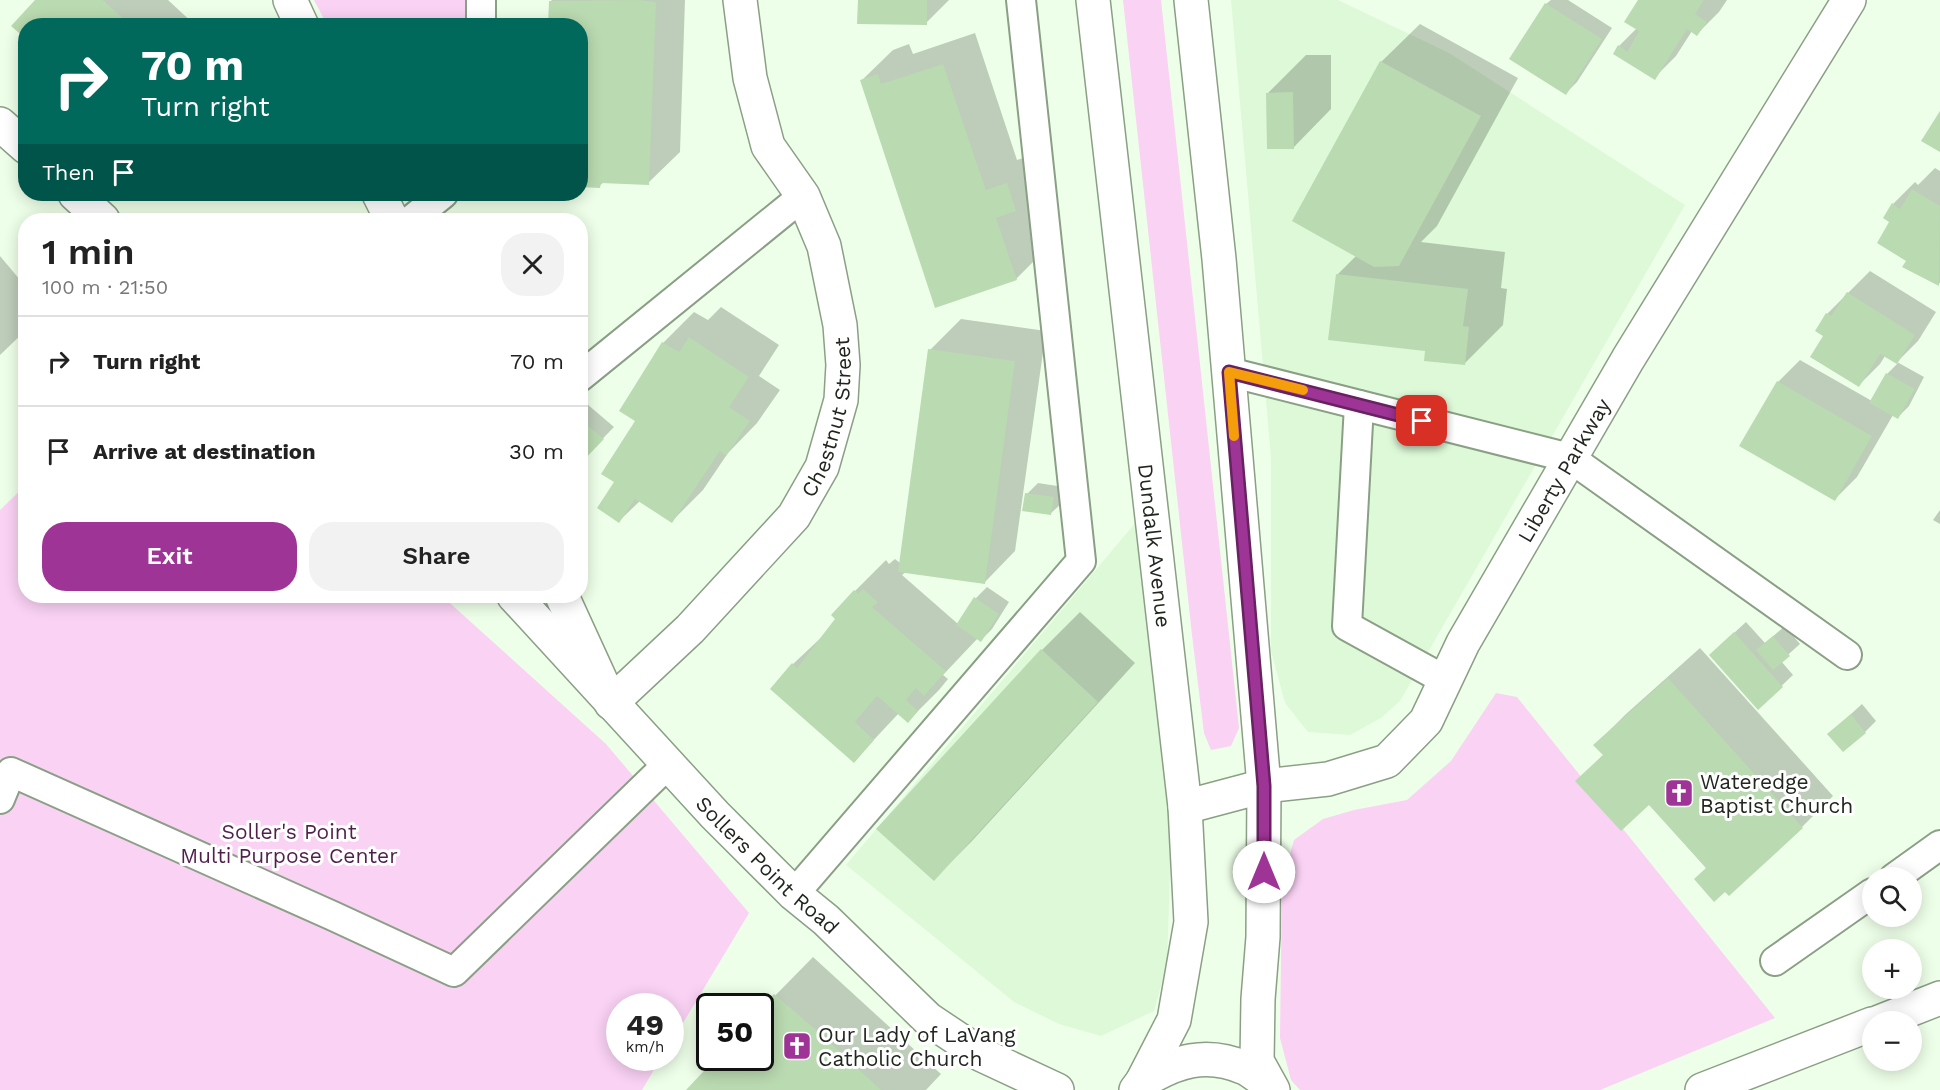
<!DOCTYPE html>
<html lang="en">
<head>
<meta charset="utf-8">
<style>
	body { margin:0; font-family:"Work Sans",sans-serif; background:#f2f2f2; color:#222; height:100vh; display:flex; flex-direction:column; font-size:22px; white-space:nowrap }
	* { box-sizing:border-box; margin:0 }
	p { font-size:20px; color:#767676 }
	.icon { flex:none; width:33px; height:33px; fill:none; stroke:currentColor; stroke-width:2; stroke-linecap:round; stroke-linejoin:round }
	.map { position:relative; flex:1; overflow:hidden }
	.details { position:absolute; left:18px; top:213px; width:570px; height:390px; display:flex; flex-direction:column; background:#fff; border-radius:24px; box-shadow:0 3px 15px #0003 }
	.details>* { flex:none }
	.guide { position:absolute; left:18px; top:18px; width:570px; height:183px; border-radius:24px; box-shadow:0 3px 15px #0003; background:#00695c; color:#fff; overflow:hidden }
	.controls { position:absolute; left:1862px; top:867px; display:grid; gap:12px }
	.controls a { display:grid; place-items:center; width:60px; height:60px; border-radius:50%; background:#fff; box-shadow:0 3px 15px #0003; font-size:30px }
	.speed { position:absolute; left:606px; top:993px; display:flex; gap:12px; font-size:30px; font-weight:700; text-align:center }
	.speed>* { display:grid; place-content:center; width:78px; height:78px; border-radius:50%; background:#fff; box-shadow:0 3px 15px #0003; line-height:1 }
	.speed small { font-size:15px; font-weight:400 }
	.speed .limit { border:3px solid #111; border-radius:9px; background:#fff; color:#111 }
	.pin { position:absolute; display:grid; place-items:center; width:51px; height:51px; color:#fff; margin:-26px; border-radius:12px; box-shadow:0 3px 9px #0006 }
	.me { position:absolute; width:66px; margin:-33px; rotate:0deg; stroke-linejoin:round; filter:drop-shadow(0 0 4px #0008) }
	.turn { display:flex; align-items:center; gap:21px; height:126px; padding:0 24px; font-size:27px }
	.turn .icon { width:78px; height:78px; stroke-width:2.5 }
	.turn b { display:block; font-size:42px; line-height:51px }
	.then { display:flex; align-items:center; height:57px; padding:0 24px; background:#0003; gap:12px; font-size:22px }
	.round { display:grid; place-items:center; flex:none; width:63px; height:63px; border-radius:24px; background:#f2f2f2 }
	.headline { display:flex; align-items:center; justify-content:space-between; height:102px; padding:0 24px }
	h1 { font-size:36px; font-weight:600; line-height:45px }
	.button { display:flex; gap:12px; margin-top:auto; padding:12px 24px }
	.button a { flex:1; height:69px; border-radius:24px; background:#9e3495; color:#fff; font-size:24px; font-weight:600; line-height:69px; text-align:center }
	.button a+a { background:#f2f2f2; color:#222 }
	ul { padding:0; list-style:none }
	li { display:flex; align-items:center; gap:18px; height:90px; padding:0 24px; border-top:2px solid #e0e0e0 }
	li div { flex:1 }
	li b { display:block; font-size:22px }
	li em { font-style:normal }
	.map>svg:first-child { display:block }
	.built { fill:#def9d8 }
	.green { fill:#fad2f4 }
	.shadow { fill:#0003 }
	.building { fill:#badab1 }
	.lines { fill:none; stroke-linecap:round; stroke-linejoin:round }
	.service-casing { stroke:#8b9f86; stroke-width:32 }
	.minor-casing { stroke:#8b9f86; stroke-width:36 }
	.tertiary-casing { stroke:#8b9f86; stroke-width:36 }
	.secondary-casing { stroke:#8b9f86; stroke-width:36 }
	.service { stroke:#fff; stroke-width:28 }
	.minor { stroke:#fff; stroke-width:33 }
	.tertiary { stroke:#fff; stroke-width:33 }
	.secondary { stroke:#fff; stroke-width:33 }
	.route-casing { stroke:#672261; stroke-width:15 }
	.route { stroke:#9e3495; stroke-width:10 }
	.slow { stroke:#f59e0b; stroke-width:10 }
	.labels { text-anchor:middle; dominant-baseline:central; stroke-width:6; stroke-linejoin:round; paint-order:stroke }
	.street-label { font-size:21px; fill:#20271e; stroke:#fff }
	.poi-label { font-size:21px; fill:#20271e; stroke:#fff; text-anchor:start }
	.park-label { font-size:21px; fill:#501f4c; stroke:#fff }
</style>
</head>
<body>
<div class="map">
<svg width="1940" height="1090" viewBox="0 0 1940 1090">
	<rect width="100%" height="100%" fill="#eeffe9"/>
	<g class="built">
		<path d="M1231,0h107l111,53 236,152 -285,496 -19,17 -31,17 -42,-3 -23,-29 -14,-52v-193z"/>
		<path d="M1137,521l28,202 6,116 -4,125 -13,47 -53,25 -42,-12 -45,-22 -168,-137z"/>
	</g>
	<g class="green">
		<path d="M314,0h154l-1,25h-140z"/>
		<path d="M1123,0h38l78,728 -8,18 -20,4 -7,-17 -12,-98z"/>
		<path d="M25,486l1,110h416l164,148 143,169 -78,130 -1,-37h-50v52h41l-19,32h-642v-580z"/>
		<path d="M1496,693l21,4 258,321 -175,72h-300l-9,-10 -11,-42 2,-155 12,-43 29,-21 31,-9 53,-10 44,-39z"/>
	</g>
	<g class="shadow">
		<path d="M37,0h131l28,26h-170z"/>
		<path d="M552,0h133l-5,152 -32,31 -44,-1 -5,4 -19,-160 -29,-25z"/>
		<path d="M859,0h90l-23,23z"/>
		<path d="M1551,0h17l44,28 -35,54 -11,11 -20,-89z"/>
		<path d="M1639,0h88l-8,12 -22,22 -5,-3 -16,25 -22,22 -35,-32 18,-18z"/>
		<path d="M1420,24l98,54 -81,148 -16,16 84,10 -4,36 6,1 -4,36 -39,39 -38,-14 -89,-75 20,-20 24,-193z"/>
		<path d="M975,33l42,127 21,-7 9,95 -31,31 -155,-198 32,-31 16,-6 4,10z"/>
		<path d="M1306,55h25v54l-38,39 -25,-55z"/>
		<path d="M1935,168l5,3v112l-2,1 -30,-23 -17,-39 2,-18 22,-22 3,3z"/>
		<path d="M0,256l26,31v43l-26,25z"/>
		<path d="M1870,271l66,41 -18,29 -21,21 27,15 -15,29 -11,11 -5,-2 -36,62 -22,22 -57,-117 22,-22 72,41 15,-27 11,-11 -13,-7 -5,8 -22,22 -33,-51 2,-21z"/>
		<path d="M721,307l58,38 -20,31 21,14 -23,33 -29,30 -25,37 -31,31 -32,-20 -21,20 -3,-40 47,-138 31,-31 14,8z"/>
		<path d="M961,319l85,12 -31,220 -31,32 -78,-11 -4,3 56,49 18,-26 11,-11 22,15 -17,27 -11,11 -3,-2 -35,37 5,4 -9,11 -31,31 -9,-8 -45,48 -82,-72 21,-25 32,-30 30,-43 31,-31 3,4 6,-5 5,4 30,-213z"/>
		<path d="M580,398l34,29 -34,35z"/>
		<path d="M1038,483l26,4 -2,16 -12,11 -23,-20z"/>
		<path d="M1940,510v14l-7,-4z"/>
		<path d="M1080,612l55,51 -163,178 -38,38 108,-229z"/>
		<path d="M1746,622l19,21 20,-17 15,18 -19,17 12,14 -35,33 -36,-64z"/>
		<path d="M1700,648l133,148 -31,31 -73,67 -80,-91 -72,-22 27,-27 -9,-9 31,-31z"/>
		<path d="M1862,704l14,17 -11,11 -36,2z"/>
		<path d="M813,957l128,117 -15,16h-238l30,-32h42v-47z"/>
	</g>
	<g class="building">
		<path d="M35,0h68l28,26h-105v13l-15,-13z"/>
		<path d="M639,0l17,2 -7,183 -48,-2 -1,5 -20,-1v-161h-32l1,-25z"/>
		<path d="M858,0h69v25l-70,-1z"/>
		<path d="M1638,0h66l-9,14 12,8 -10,14 -10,-7 -32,51 -42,-26 5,-9 9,7 12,-21 -15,-9z"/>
		<path d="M1545,3l57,36 -36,56 -57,-36z"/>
		<path d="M1380,61l101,55 -82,150 -25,1 -82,-46z"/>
		<path d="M943,64l43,126 21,-7 9,28 -20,7 21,62 -82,28 -75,-228 18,-6 3,10z"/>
		<path d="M1293,92l1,57h-27l-1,-56z"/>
		<path d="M1940,111v41l-19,-11z"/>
		<path d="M1912,189l28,17 -1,80 -37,-19 4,-6 -29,-18 12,-21 -6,-4 9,-15 8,6z"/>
		<path d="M1336,274l132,15 -5,37 6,1 -4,38 -41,-4 1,-10 -97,-11z"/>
		<path d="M1847,292l68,43 -18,29 -17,-10 -21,33 -49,-30 13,-21 -8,-5 11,-18 5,3z"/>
		<path d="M689,337l60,40 -20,30 21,14 -24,35 -6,-5 -48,72 -37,-24 -16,24 -22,-15 17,-26 -13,-8 34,-53 -16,-10 43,-69 17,10z"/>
		<path d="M928,349l87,12 -30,223 -87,-12z"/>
		<path d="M1886,373l29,16 -17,30 -29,-16z"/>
		<path d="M1777,381l95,55 -37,65 -96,-55z"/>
		<path d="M580,419l24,20 -24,25z"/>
		<path d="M1025,493l29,4 -3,18 -29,-4z"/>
		<path d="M863,589l15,13 -6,5 74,64 -22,25 -8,-8 -10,12 12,11 -10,12 -31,-27 -22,26 19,18 -20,23 -84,-74 22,-26 5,5 38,-49 -4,-4 23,-25 4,4z"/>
		<path d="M974,597l25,17 -18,28 -25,-17z"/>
		<path d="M1734,632l49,55 -25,23 -49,-55z"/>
		<path d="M1773,636l17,20 -17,14 -17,-20z"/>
		<path d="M1041,649l57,53 -164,179 -58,-52z"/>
		<path d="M1668,678l135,150 -74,68 -4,-4 -11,10 -20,-23 12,-11 -57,-63 -28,26 -46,-50 28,-26 -10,-10z"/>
		<path d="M1851,714l15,19 -23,19 -16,-18z"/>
		<path d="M774,994l48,41 59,55h-195l30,-32h44v-49z"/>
	</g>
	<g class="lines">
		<g class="service-casing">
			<g id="service">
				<path d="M481,26v-26"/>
				<path d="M411,220l32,-26"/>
				<path d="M1229,372l341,86 277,197"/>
				<path d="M580,377l223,-181"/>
				<path d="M1359,405l-12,221 98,54"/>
				<path d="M0,799l11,-27 322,144 121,56 214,-208"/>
				<path d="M1894,878l46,-33"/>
				<path d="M794,894l287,-333 -60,-561"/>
				<path d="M1775,961l97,-68"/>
			</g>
		</g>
		<g class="minor-casing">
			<g id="minor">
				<path d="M290,0l12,26"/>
				<path d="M379,194l13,26"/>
				<path id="s1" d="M562,596l49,107 79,-74 104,-113 28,-49 19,-67 2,-35 -3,-40 -16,-79 -21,-50 -35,-50 -18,-68 -10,-78"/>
			</g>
		</g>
		<g class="tertiary-casing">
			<g id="tertiary">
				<path d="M0,124l26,23"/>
				<path d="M75,194l28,26"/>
				<path id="s2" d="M514,596l201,219 79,79 32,26 102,99 54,36 75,35"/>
				<path id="s3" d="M1185,807l79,-21 64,-7 59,-18 39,-40 37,-78 165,-284 221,-359"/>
			</g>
		</g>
		<g class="secondary-casing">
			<g id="secondary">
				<path id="s4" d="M1093,0l92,807 6,115 -17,98 -32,62 -6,8"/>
				<path d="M1191,0l28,259 45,527 -1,151 -5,62 -1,62 16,29"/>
				<path d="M1879,1022l61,-24"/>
				<path d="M1142,1082c34,-21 64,-31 103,-14 8,4 16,11 23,16"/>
				<path d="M1702,1090l170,-66"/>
			</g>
		</g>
		<use href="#service" class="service"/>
		<use href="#minor" class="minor"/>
		<use href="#tertiary" class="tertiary"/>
		<use href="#secondary" class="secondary"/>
	</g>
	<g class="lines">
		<g class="route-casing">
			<path id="route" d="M1264,872v-86l-35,-414 193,49"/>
		</g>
		<use href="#route" class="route"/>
		<path class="slow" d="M1234,436l-5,-64 74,18"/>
	</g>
	<defs>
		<g id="church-square" transform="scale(1.5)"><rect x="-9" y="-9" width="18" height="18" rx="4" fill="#9e3495" stroke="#fff"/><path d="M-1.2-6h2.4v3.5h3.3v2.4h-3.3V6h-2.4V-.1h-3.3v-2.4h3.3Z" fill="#fff"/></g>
	</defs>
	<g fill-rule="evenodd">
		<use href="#church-square" x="1679" y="793"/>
		<use href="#church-square" x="797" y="1046"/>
	</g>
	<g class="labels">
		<g class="street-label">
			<text stroke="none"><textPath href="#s1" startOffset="486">Chestnut Street</textPath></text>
			<text stroke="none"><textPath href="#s3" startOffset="550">Liberty Parkway</textPath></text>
			<text stroke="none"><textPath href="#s4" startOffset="549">Dundalk Avenue</textPath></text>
			<text stroke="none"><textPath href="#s2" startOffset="370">Sollers Point Road</textPath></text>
		</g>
		<g class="poi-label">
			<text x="1700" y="781">Wateredge<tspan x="1700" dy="24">Baptist Church</tspan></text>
			<text x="818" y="1034">Our Lady of LaVang<tspan x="818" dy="24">Catholic Church</tspan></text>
		</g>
		<g class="park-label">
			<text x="289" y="831">Soller's Point<tspan x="289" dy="24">Multi Purpose Center</tspan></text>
		</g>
	</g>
</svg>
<div class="controls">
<a><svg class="icon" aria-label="search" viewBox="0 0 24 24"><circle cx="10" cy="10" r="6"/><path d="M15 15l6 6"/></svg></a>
<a>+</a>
<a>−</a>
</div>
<div class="speed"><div>49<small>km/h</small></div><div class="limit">50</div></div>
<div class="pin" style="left:1422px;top:421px;background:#d93025"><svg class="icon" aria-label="arrive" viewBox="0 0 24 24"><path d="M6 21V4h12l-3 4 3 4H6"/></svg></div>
<svg class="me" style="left:1264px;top:872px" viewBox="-20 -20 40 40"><circle r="19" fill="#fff"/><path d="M0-13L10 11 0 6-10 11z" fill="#9e3495"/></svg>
<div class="guide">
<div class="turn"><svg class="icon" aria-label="right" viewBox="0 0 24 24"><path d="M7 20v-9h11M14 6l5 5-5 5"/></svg><div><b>70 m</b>Turn right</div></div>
<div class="then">Then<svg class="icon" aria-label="arrive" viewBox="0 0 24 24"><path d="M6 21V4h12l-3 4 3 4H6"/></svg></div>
</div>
<section class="details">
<div class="headline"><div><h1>1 min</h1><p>100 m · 21:50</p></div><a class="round"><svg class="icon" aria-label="close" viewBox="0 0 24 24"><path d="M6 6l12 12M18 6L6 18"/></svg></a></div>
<ul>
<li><svg class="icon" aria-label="right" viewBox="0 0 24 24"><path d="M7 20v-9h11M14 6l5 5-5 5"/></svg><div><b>Turn right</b></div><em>70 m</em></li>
<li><svg class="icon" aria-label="arrive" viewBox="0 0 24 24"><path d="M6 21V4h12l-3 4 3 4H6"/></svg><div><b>Arrive at destination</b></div><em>30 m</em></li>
</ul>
<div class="button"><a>Exit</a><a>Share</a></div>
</section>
</div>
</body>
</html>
